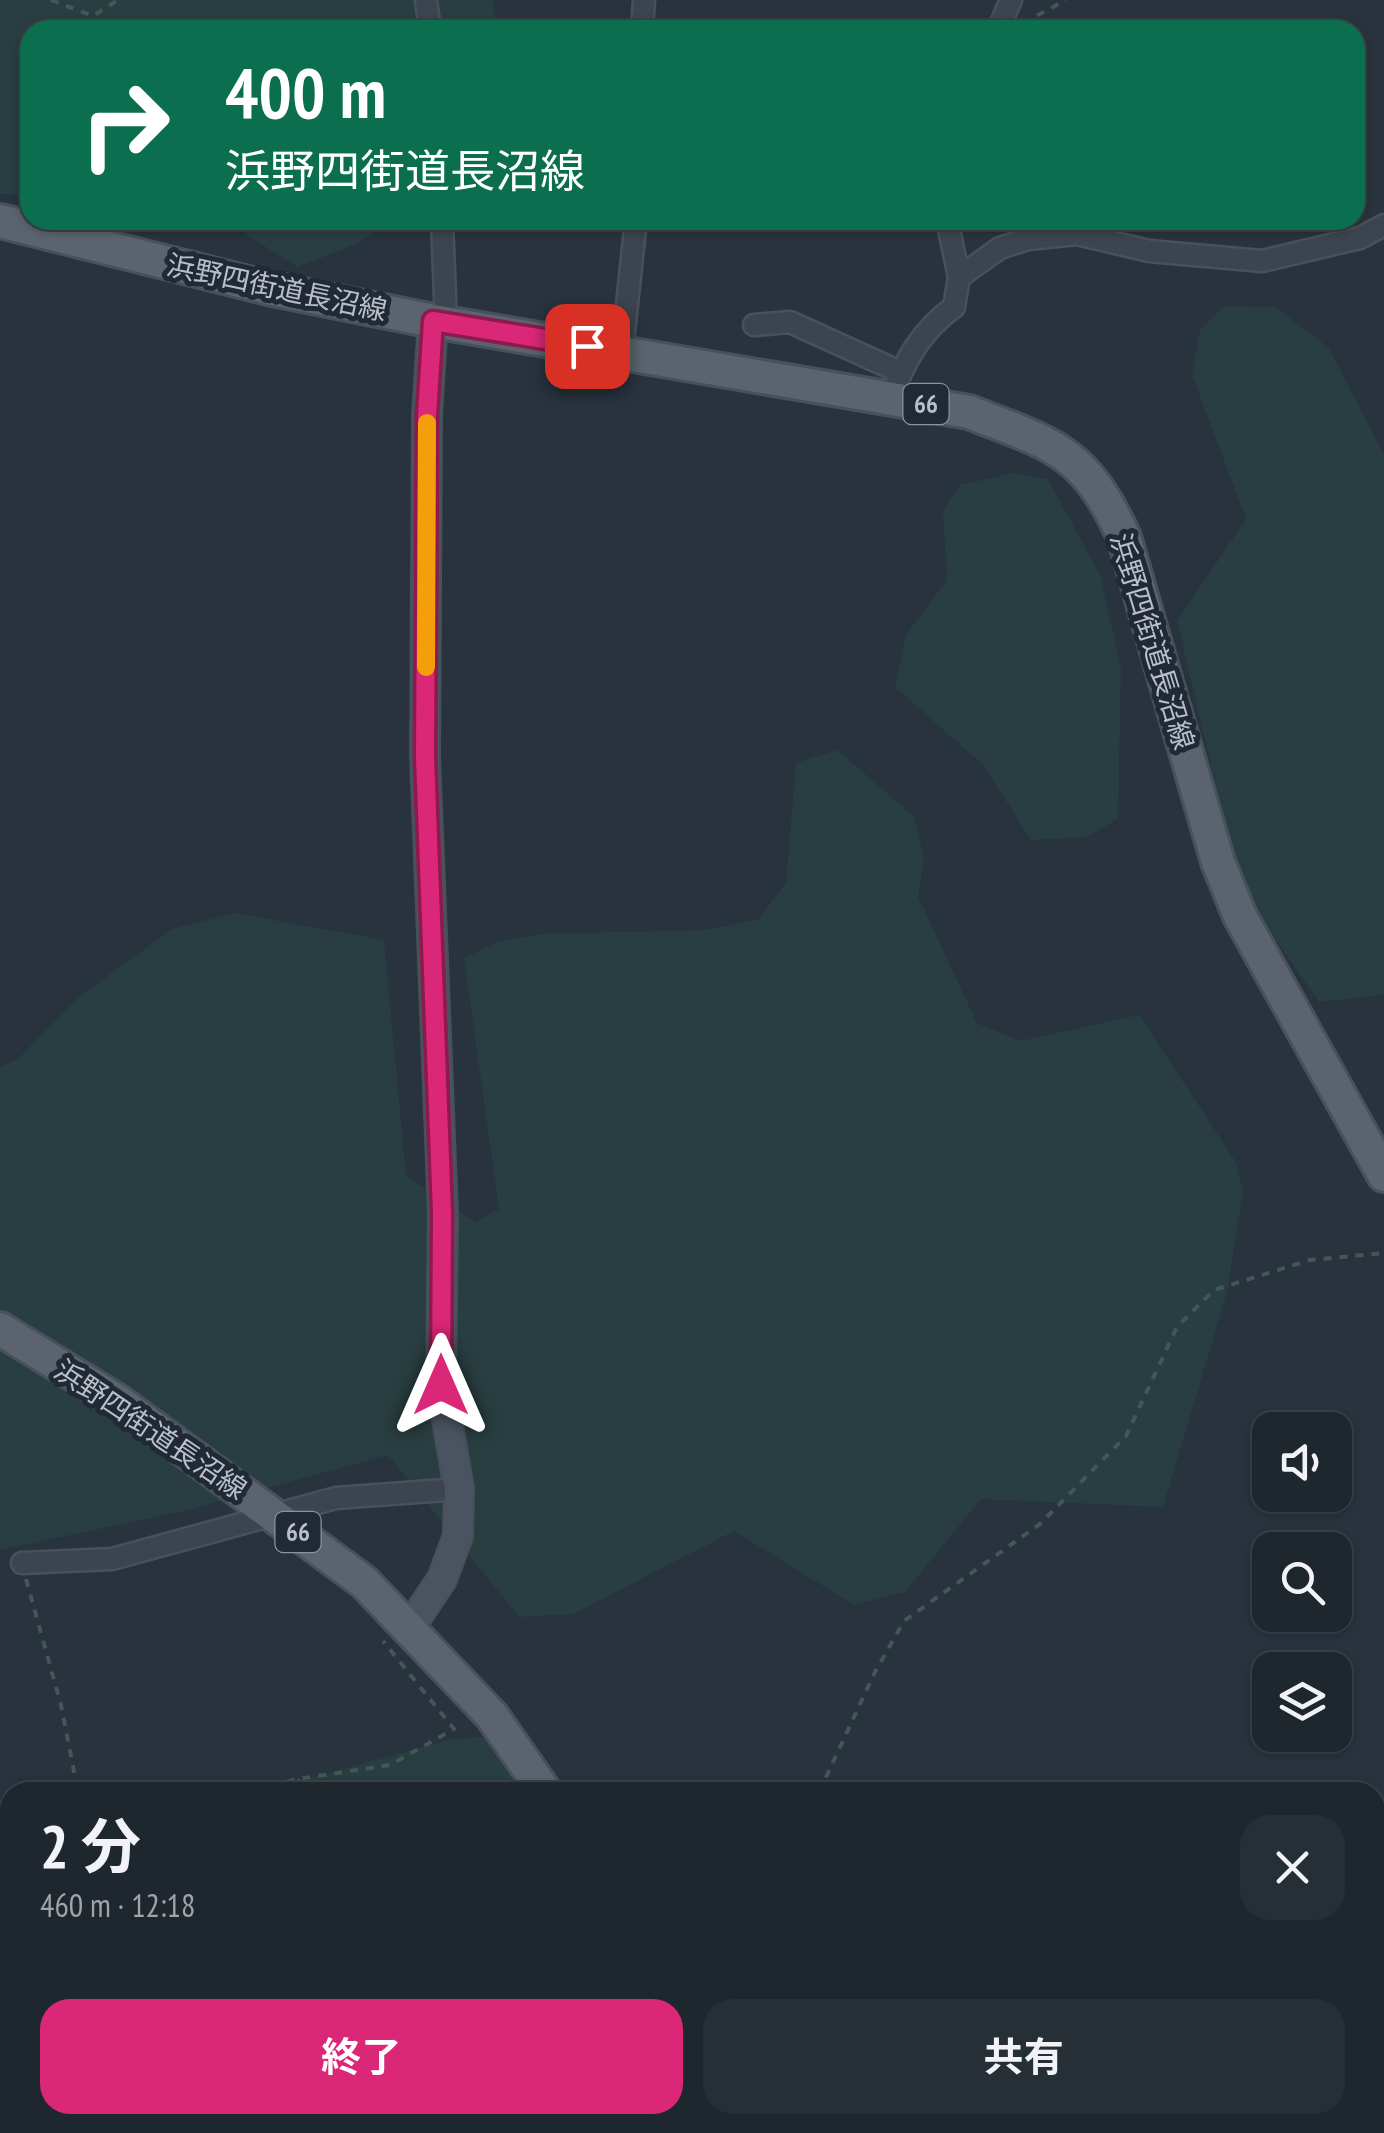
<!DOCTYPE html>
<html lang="ja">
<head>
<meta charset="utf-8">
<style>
	body { margin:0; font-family:"PT Sans Narrow","Noto Sans JP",sans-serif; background:#262e36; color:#f1f3f6; height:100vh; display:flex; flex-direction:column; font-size:38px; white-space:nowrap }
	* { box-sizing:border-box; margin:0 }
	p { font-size:32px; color:#a1a5aa }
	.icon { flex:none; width:55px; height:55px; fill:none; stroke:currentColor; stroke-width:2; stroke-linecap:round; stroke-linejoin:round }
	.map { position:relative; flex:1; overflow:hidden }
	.details { position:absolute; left:0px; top:1782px; width:1385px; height:352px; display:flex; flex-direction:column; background:#1e262e; border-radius:30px 30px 0 0; box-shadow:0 2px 8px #0004,0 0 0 2px #3c434a }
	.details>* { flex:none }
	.banner { position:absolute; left:20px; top:20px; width:1345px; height:210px; border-radius:30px; box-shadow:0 2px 8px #0004,0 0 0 2px #3c434a; background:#0b6e4f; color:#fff; overflow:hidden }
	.fabs { position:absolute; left:1252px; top:1412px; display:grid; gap:20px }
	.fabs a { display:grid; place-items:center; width:100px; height:100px; border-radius:20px; background:#1e262e; box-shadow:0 2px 8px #0004,0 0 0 2px #3c434a; font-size:50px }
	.pin { position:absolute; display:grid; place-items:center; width:85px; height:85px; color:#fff; margin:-42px; border-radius:20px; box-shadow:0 5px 15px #0006 }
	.me { position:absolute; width:110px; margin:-55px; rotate:0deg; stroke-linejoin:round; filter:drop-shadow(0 0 8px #0008) }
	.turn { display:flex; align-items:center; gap:35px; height:210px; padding:0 40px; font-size:45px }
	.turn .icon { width:130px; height:130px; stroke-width:2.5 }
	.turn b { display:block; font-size:70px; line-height:85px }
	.round { display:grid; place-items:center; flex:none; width:105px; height:105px; border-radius:30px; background:#262e36 }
	.summary { display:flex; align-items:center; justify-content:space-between; height:170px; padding:0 40px }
	h1 { font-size:60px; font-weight:700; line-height:75px }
	.primary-button { display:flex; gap:20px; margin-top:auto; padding:20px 40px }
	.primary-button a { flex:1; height:115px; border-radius:30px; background:#db2777; color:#fff; font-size:40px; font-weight:700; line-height:115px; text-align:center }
	.primary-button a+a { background:#262e36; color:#f1f3f6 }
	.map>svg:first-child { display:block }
	.green { fill:#293e40 }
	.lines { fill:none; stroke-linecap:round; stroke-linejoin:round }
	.street-casing { stroke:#48505b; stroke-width:25 }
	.secondary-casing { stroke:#48505b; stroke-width:32 }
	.primary-casing { stroke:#48505b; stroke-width:38 }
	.path { stroke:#435757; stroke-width:4; stroke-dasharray:8 8; stroke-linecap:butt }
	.street { stroke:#3b444f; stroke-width:20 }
	.secondary { stroke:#4a5461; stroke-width:28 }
	.primary { stroke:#5a636e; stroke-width:32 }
	.route-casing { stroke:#8e194d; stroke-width:25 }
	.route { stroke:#db2777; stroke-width:18 }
	.slow { stroke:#f59e0b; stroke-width:18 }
	.labels { text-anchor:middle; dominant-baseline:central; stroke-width:10; stroke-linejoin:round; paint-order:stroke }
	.shield { fill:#202934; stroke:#8a929c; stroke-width:2.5 }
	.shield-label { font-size:25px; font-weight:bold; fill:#b8bfc9 }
	.street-label { font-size:28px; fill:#b8bfc9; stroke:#202934 }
</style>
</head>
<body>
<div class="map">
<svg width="1384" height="2133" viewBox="0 0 1384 2133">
	<rect width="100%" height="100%" fill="#28333e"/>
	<g class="green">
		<path d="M0,0h492l3,16 -5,14h-460v165l-30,-1z"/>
		<path d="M224,220h171l-41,25 -57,22z"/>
		<path d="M1225,306l50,1 54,41 55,107v540l-65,7 -79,-113 -63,-268 69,-102 -54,-144 8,-46z"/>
		<path d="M1013,473l35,6 53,98 20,92 -3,150 -31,18 -56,3 -48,-75 -88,-78 11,-52 41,-55 -4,-70 17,-25z"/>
		<path d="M837,750l78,67 9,43 -6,36 59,127 43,18 119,-26 97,147 7,29 -16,101 -64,215 -182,-8 -76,93 -51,13 -120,-74 -161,83 -54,3 -131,-162 -200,55 -188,40v-482l19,-10 60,-61 93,-68 62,-16 150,27 22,236 70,46 23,-13 -35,-251 35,-17 42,-7 164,-4 54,-11 27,-37 10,-119z"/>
		<path d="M515,1735l35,57h-291l193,-53z"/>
		<path d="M1375,1920l9,1v212h-113l-15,-8h119z"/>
		<path d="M111,2125h498l-19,8h-477z"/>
		<path d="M919,2125h260l-5,8h-271z"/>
	</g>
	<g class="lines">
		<g class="street-casing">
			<g id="street">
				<path d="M426,0l4,30"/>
				<path d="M642,30l2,-30"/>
				<path d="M998,30l13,-30"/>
				<path d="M442,220l4,103"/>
				<path d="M959,277l41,-29 28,-9 49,-5 72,17 113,10 98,-23 24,-13"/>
				<path d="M754,325l36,-3 110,50"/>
				<path d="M622,351l14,-131"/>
				<path d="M891,398c13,-37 31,-68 63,-91l5,-30 -12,-57"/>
				<path d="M22,1563l90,-4 224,-61 123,-9"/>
			</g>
		</g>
		<g class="secondary-casing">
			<path id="secondary" d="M410,1627l32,-48 16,-43 1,-47 -18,-104 2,-172 -18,-455 2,-343 6,-94"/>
		</g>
		<g class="primary-casing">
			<g id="primary">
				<path d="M0,221l268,67 165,33 536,91c85,33 115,38 155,125l94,325 22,54 144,259"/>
				<path d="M0,1329l119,73 245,180 128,134 53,76"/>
				<path d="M707,2125l4,8"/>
			</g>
		</g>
		<g class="path">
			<path d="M51,0l42,16 25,-16"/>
			<path d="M1023,23l43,-23"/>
			<path d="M26,1579l35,126 17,87"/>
			<path d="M298,1779l6,13"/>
			<path d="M240,1792l58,-13 92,-14 64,-36 -71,-88"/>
			<path d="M819,1792l56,-120 29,-51 136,-97 86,-88 51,-109 37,-37 96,-30 74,-7"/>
			<path d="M193,2125l3,8"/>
			<path d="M460,2125l4,8"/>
		</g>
		<use href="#street" class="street"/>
		<use href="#secondary" class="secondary"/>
		<use href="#primary" class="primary"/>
	</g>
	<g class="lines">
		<g class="route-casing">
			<path id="route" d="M441,1385l1,-172 -17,-455 2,-343 6,-94 154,25"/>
		</g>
		<use href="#route" class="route"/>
		<path class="slow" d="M426,667l1,-244"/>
	</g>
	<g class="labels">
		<g class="shield">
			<rect x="903.5" y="384" width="45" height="40" rx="8"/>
			<rect x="275.5" y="1512" width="45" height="40" rx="8"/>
		</g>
		<g class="shield-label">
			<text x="926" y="404">66</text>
			<text x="298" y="1532">66</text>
		</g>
		<g class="street-label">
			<text transform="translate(277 287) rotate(12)">浜野四街道長沼線</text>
			<text transform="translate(1153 641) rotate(73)">浜野四街道長沼線</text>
			<text transform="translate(151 1429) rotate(34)">浜野四街道長沼線</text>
		</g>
	</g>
</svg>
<div class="fabs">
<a><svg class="icon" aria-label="sound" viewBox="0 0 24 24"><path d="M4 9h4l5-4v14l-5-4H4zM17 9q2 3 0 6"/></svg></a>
<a><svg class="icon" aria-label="search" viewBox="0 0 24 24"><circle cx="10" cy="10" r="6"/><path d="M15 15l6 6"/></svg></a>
<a><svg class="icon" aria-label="layers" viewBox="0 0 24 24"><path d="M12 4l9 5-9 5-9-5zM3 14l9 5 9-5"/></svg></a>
</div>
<div class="pin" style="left:587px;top:346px;background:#d93025"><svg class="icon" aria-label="arrive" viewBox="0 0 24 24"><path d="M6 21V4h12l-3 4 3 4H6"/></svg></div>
<svg class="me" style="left:441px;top:1385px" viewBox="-20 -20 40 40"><path d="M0-17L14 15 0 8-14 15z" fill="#db2777" stroke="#fff" stroke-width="4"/></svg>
<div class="banner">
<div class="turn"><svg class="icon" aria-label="right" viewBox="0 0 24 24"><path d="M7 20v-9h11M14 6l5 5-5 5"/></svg><div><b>400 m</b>浜野四街道長沼線</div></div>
</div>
<section class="details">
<div class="summary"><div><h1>2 分</h1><p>460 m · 12:18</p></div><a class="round"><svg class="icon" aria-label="close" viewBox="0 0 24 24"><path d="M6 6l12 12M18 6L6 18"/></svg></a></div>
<div class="primary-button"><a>終了</a><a>共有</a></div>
</section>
</div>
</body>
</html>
